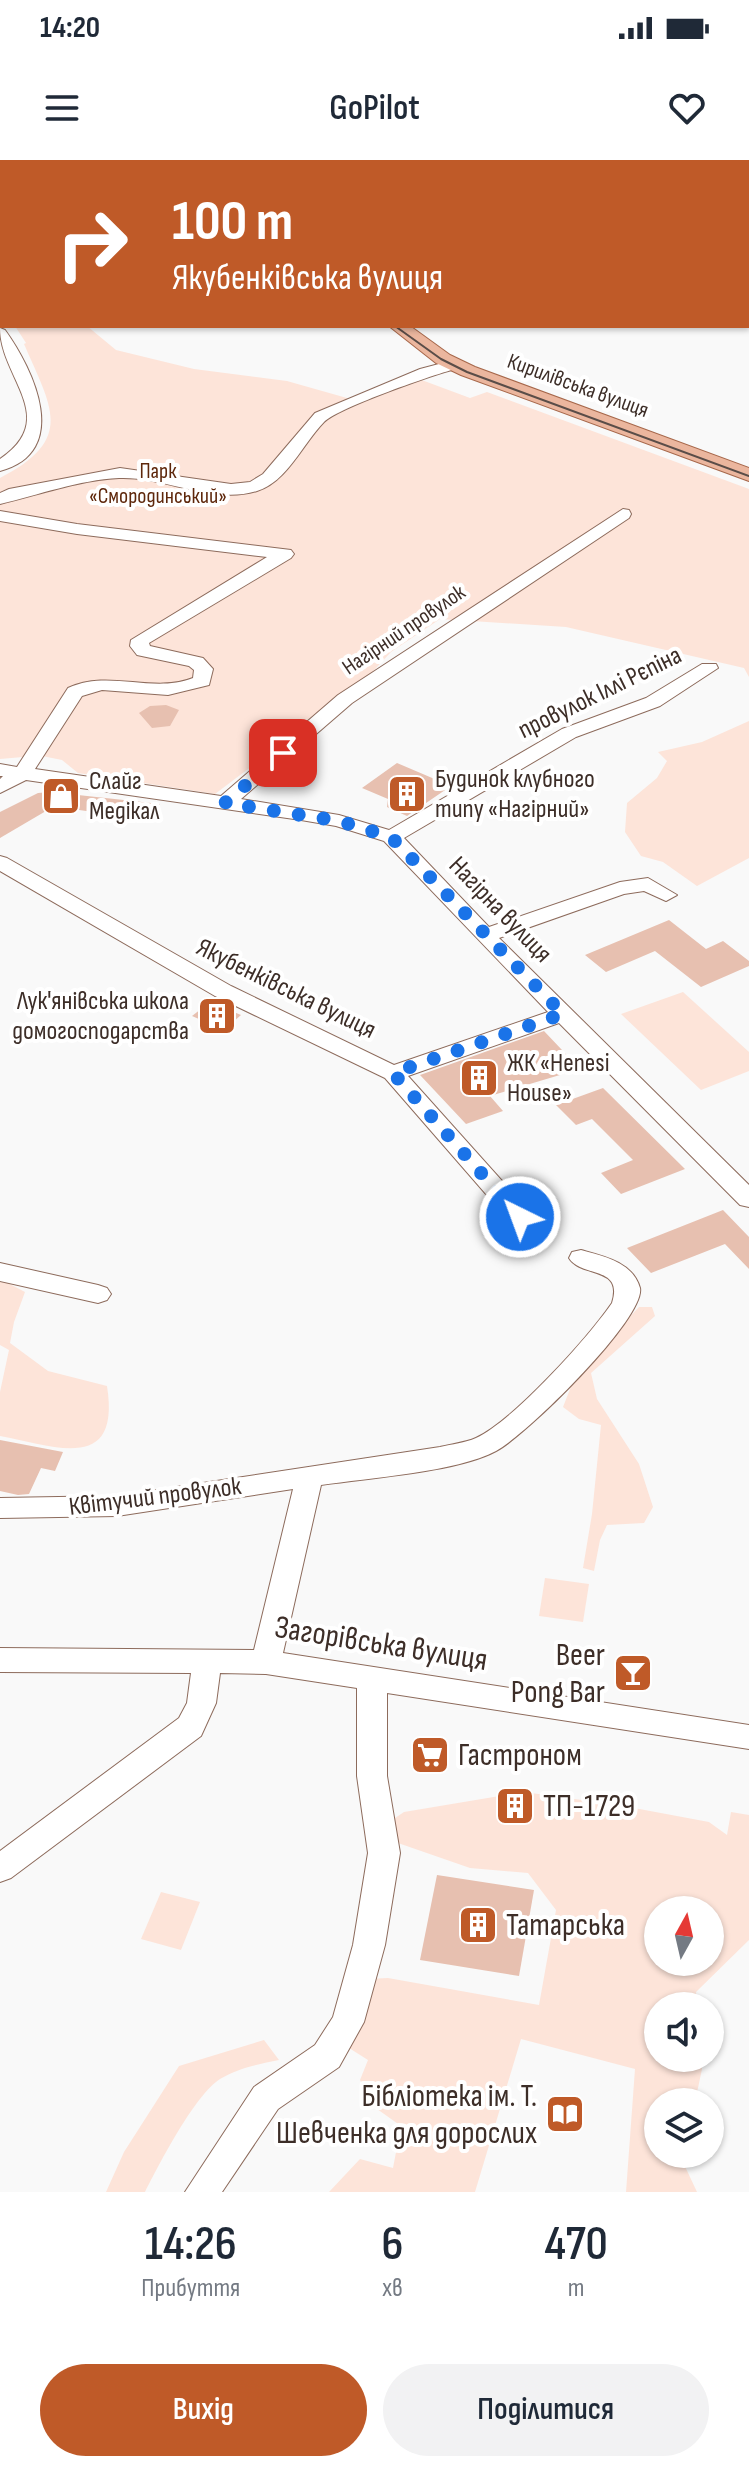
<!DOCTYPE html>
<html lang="uk">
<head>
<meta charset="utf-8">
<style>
	body { margin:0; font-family:"Sofia Sans Condensed",sans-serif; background:#f2f2f3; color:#1f2937; height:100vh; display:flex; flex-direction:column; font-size:30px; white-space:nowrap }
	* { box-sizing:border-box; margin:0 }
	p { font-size:26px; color:#747a83 }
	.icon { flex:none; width:44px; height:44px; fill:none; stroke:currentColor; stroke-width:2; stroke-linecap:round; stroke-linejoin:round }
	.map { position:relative; height:2032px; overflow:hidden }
	.details { display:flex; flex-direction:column; background:#fff; flex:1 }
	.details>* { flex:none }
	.hud { position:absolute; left:0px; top:0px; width:750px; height:168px; box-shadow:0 2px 6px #0004; background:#bf5a28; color:#fff; overflow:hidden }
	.needle { width:52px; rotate:8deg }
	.fabs { position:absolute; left:644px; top:1736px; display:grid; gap:16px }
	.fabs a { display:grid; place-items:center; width:80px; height:80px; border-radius:50%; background:#fff; box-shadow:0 2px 6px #0004; font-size:40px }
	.pin { position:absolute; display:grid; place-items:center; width:68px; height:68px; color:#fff; margin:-34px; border-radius:16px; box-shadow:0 4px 12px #0006 }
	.me { position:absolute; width:88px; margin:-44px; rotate:318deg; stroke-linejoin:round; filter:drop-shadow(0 0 6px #0008) }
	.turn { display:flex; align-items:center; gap:28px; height:168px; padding:0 40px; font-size:36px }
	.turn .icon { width:104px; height:104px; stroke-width:2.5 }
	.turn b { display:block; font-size:56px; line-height:68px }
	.eta { display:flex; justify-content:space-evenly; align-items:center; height:136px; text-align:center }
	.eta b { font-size:48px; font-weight:600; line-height:56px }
	.action { display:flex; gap:16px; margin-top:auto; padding:16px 40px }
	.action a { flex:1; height:92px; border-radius:48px; background:#bf5a28; color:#fff; font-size:32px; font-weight:600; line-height:92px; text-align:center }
	.action a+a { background:#f2f2f3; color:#1f2937 }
	.status { display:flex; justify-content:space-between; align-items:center; height:56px; padding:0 40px; background:#fff; direction:ltr }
	.status svg { height:22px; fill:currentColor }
	header { display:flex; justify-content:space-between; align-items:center; height:104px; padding:0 40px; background:#fff; font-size:36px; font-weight:600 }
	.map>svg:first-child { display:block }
	.green { fill:#fde4d9; fill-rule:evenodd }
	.building { fill:#e7c0b0 }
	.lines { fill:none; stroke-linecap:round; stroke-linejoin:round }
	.minor-casing { stroke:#8d6b5c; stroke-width:2 }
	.major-casing { stroke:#a6674a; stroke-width:2 }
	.minor { fill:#fff; fill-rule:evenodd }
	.major { fill:#ebb69e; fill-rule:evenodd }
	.tram { stroke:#5a4d48; stroke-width:2 }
	.route { stroke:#1a73e8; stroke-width:14; stroke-dasharray:0 25.2 }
	.labels { text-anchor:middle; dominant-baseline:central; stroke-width:8; stroke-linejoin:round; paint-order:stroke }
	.far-street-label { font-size:22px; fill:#3d2e28; stroke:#fff }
	.far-park-label { font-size:22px; fill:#5e270b; stroke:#fff }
	.street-label { font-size:26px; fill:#3d2e28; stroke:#fff }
	.poi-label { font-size:26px; fill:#3d2e28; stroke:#fff; text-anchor:start }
	.near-street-label { font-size:32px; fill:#3d2e28; stroke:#fff }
	.near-poi-label { font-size:32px; fill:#3d2e28; stroke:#fff; text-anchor:start }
</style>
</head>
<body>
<div class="status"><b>14:20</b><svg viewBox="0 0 49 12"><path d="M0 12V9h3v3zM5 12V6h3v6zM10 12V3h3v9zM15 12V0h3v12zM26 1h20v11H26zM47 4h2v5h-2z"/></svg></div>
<header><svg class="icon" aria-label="menu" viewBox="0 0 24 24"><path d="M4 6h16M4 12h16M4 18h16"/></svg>GoPilot<svg class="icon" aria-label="heart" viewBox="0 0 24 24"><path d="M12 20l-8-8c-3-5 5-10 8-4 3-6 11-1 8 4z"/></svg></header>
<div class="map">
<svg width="749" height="2032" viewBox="0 0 749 2032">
	<rect width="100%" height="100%" fill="#f9f9f9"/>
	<g class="green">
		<path d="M15,166h72l29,24 78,19 93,12 74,21 58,-23 51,19 17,-6 262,97v188l-5,-9 -178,-41 -126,-8 -49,33 -27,29 -149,113 -137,-21 -16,-13 -35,-7 -4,4 -23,2v-281c76,-39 51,-71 24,-134l2,-1z"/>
		<path d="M749,561v137l-52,28 -34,-24 -22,-6 -16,-24 2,-29 30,-25 10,-17 -9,-9 44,-10z"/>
		<path d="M683,832l66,60v19l-48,19 -80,-76z"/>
		<path d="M0,1119l25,13 -11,30 -4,21 38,28 59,15c14,88 -53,60 -107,50v-44l9,-42 -9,-5z"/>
		<path d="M639,1147h13l3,9 -64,57 6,26 42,65 14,43 -9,16 -37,2 -7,15 -6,31 -11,-3 9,-54 9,-89 -22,-6 -16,-12 13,-33z"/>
		<path d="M545,1418l44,6 -6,38 -44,-6z"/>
		<path d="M524,1632l94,13 91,17 18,13 4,-23 18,3v125l-53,52 1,14h-39v52h43l1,11 -7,33h-37v52h26l-2,6 15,32h-71l9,-123 -114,-30 -46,153h-146l31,-33 33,9 8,-42 -24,-17 -17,-29 8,-20 -19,-12 18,-69 21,-1 151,27 17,-95 -28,-37 -58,-5 -72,-25 -6,-23 12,-8zM658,1750h52v52h-52z"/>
		<path d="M161,1732l39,10 -19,48 -40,-11z"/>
		<path d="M264,1880l15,20c-20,4 -41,8 -59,19 -26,17 -60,84 -75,113h-39l18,-40 55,-86z"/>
	</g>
	<g class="building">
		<path d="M166,545l13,5 -9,16 -18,2 -13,-15 11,-7z"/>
		<path d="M397,603l54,23 -44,30 -20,-9 1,-8 -26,-11z"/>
		<path d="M72,630l-3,4 91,10 -10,16 -85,-12 -19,3 -46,27v-26l38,-19z"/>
		<path d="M669,760l37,29 17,-8 26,20v5l-48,21 -46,-36 -49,21 -21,-17z"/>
		<path d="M210,842l31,13 -17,15 -32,-14z"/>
		<path d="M544,871l36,38 -90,27 13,15 -37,13 -46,-49z"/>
		<path d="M603,928l82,81 -64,25 -20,-21 32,-13 -41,-41 -16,6 -20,-20z"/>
		<path d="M723,1050l26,27v32l-24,-25 -74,29 -24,-25z"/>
		<path d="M0,1280l63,12 -8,19 -14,-3 -12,26 -11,1 -18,-4z"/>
		<path d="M437,1715l97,15 -15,86 -99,-16z"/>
	</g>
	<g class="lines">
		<g class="minor-casing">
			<g id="minor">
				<path d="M81,0h15l-17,2z"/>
				<path d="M511,0h17l2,2h-17z"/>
				<path d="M742,0h7v5l-1,-3h-8z"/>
				<rect x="0" y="26" width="2" height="8"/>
				<path d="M0,168l5,2c29,40 67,122 -5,141v-12c61,-41 0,-81 0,-131z"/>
				<path d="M454,200l8,5 -3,3c-24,6 -119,39 -135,54 -21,21 -37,60 -67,69 -44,14 -93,-15 -138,-13 -40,2 -81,17 -119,26v-11l9,-4 111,-21 111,16 19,-2 13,-8 52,-61 105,-44z"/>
				<path d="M623,349l6,1 2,4 -2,4 -277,185 -111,96 98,16 50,15 173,-101 84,-31 56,-34h14l2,4 -58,38 -84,31 -172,101 85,89 131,-45 28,-4 29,17 -11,6 -22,-10 -20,3 -125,44 250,247v22l-9,-2 -181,-182 -151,53 121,135 3,6 -3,6h-18l-126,-145 -170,-82 -215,-125v-15l7,2 224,128 163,79 154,-53 -164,-171 -48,-15 -35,-6 -275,-40 -26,13v-14l3,-3h-3v-12l17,3 51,-79c41,-19 84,6 125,-10l1,-8 -5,-4 -52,-11 -7,-9 1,-6 136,-83 -190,-23 -77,-13v-10l77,13 214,26 3,4 -3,4 -142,85 1,3 53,12 10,11 -4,16 -41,10 -66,-5 -20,6 -47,73 186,27 117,-101z"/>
				<path d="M581,1090c22,6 52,12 59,38 6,30 -116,149 -144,163 -39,21 -128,27 -175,34l-38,168 466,72v24l-362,-56v83l13,77 -15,92 -21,77 -25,45 -61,42 -56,83h-37l69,-105 61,-42 18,-28 20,-72 15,-92 -11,-77v-88l-91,-14 -46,-1 -4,30 -15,33 -190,142 -11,4v-31l179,-133 8,-15 4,-30 -191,-1v-24l254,2 39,-161 -176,27 -117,2v-20l117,-2 323,-49c12,-3 25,-4 36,-9 38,-18 111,-99 136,-135 12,-38 -31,-25 -43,-45l3,-6z"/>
				<path d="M0,1103l98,22 9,3 4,6 -4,6 -9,3 -98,-22z"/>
			</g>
		</g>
		<g class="major-casing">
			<g id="major">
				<path d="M164,0h18l1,2h-18z"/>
				<path d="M389,166h21l40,29 25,12 274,101v13l-288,-106 -25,-12z"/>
			</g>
		</g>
		<use href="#minor" class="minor"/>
		<use href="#major" class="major"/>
		<g class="tram">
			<path d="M174,0l3,2"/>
			<path d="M395,166l46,33 26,13 282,104"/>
		</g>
	</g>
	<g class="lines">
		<path class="route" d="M283,593l-58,50 114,18 52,16 172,177 -170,59 127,144"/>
	</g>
	<defs>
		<g id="building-square" transform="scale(2)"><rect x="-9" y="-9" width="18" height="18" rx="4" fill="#bf5a28" stroke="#fff"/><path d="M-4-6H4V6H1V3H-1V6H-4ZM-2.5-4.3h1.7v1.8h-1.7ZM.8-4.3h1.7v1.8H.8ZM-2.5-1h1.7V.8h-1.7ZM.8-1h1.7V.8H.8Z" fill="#fff"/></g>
		<g id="shop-square" transform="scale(2)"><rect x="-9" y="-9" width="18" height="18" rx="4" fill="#bf5a28" stroke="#fff"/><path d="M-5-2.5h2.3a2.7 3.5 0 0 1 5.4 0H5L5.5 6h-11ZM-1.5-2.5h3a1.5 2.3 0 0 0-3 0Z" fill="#fff"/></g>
		<g id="bar-square" transform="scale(2)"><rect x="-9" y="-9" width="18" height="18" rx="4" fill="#bf5a28" stroke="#fff"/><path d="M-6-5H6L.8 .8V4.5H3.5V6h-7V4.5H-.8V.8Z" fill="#fff"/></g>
		<g id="supermarket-square" transform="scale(2)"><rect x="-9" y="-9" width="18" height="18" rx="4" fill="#bf5a28" stroke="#fff"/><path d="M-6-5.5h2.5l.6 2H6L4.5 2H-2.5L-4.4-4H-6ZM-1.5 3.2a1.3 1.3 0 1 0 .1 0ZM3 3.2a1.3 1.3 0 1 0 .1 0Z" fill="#fff"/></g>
		<g id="library-square" transform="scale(2)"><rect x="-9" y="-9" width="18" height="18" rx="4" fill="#bf5a28" stroke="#fff"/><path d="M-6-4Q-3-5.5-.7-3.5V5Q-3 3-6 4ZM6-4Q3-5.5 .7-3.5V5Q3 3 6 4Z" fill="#fff"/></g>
	</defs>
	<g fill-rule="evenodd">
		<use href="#building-square" x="407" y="634"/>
		<use href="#shop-square" x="61" y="636"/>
		<use href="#building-square" x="217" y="856"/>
		<use href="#building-square" x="479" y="918"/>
		<use href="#bar-square" x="633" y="1513"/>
		<use href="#supermarket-square" x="430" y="1595"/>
		<use href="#building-square" x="515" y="1646"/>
		<use href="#building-square" x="478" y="1765"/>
		<use href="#library-square" x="565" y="1954"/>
	</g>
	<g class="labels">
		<g class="far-street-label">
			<text transform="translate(578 226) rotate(20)">Кирилівська вулиця</text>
			<text transform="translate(404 470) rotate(-34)">Нагірний провулок</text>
		</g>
		<g class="far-park-label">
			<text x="158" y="311">Парк<tspan x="158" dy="25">«Смородинський»</tspan></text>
		</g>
		<g class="street-label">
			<text transform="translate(600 533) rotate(-26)">провулок Іллі Рєпіна</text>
			<text transform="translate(500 750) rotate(46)">Нагірна вулиця</text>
			<text transform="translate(286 829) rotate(26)">Якубенківська вулиця</text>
			<text transform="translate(155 1337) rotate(-7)">Квітучий провулок</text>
		</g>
		<g class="poi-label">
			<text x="435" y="619">Будинок клубного<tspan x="435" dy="30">типу «Нагірний»</tspan></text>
			<text x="89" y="621">Слайг<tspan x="89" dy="30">Медікал</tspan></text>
			<text x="189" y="841" text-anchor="end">Лук'янівська школа<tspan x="189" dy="30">домогосподарства</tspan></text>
			<text x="507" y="903">ЖК «Henesi<tspan x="507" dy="30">House»</tspan></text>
		</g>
		<g class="near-street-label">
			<text transform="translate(381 1484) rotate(9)">Загорівська вулиця</text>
		</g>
		<g class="near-poi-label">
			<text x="605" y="1495" text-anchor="end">Beer<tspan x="605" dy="37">Pong Bar</tspan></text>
			<text x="458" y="1595">Гастроном</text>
			<text x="543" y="1646">ТП-1729</text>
			<text x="506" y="1765">Татарська</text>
			<text x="537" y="1936" text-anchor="end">Бібліотека ім. Т.<tspan x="537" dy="37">Шевченка для дорослих</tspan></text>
		</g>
	</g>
</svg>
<div class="fabs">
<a><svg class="needle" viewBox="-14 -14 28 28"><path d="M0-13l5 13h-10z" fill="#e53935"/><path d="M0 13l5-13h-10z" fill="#747a83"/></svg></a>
<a><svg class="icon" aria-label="sound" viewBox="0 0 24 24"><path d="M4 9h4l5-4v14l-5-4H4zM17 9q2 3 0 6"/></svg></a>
<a><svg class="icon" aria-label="layers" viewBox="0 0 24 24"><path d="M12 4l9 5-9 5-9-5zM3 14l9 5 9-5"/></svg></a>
</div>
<div class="pin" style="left:283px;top:593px;background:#d93025"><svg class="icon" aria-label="arrive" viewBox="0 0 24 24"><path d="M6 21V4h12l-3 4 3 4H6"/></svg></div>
<svg class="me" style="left:520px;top:1057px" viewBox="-20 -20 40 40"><circle r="17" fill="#1a73e8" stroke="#fff" stroke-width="3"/><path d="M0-11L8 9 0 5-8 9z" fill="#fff"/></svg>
<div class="hud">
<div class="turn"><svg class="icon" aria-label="right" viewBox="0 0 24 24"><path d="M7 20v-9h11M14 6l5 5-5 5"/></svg><div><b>100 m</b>Якубенківська вулиця</div></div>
</div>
</div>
<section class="details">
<div class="eta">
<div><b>14:26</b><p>Прибуття</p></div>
<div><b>6</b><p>хв</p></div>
<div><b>470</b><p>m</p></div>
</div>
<div class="action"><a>Вихід</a><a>Поділитися</a></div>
</section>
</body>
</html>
